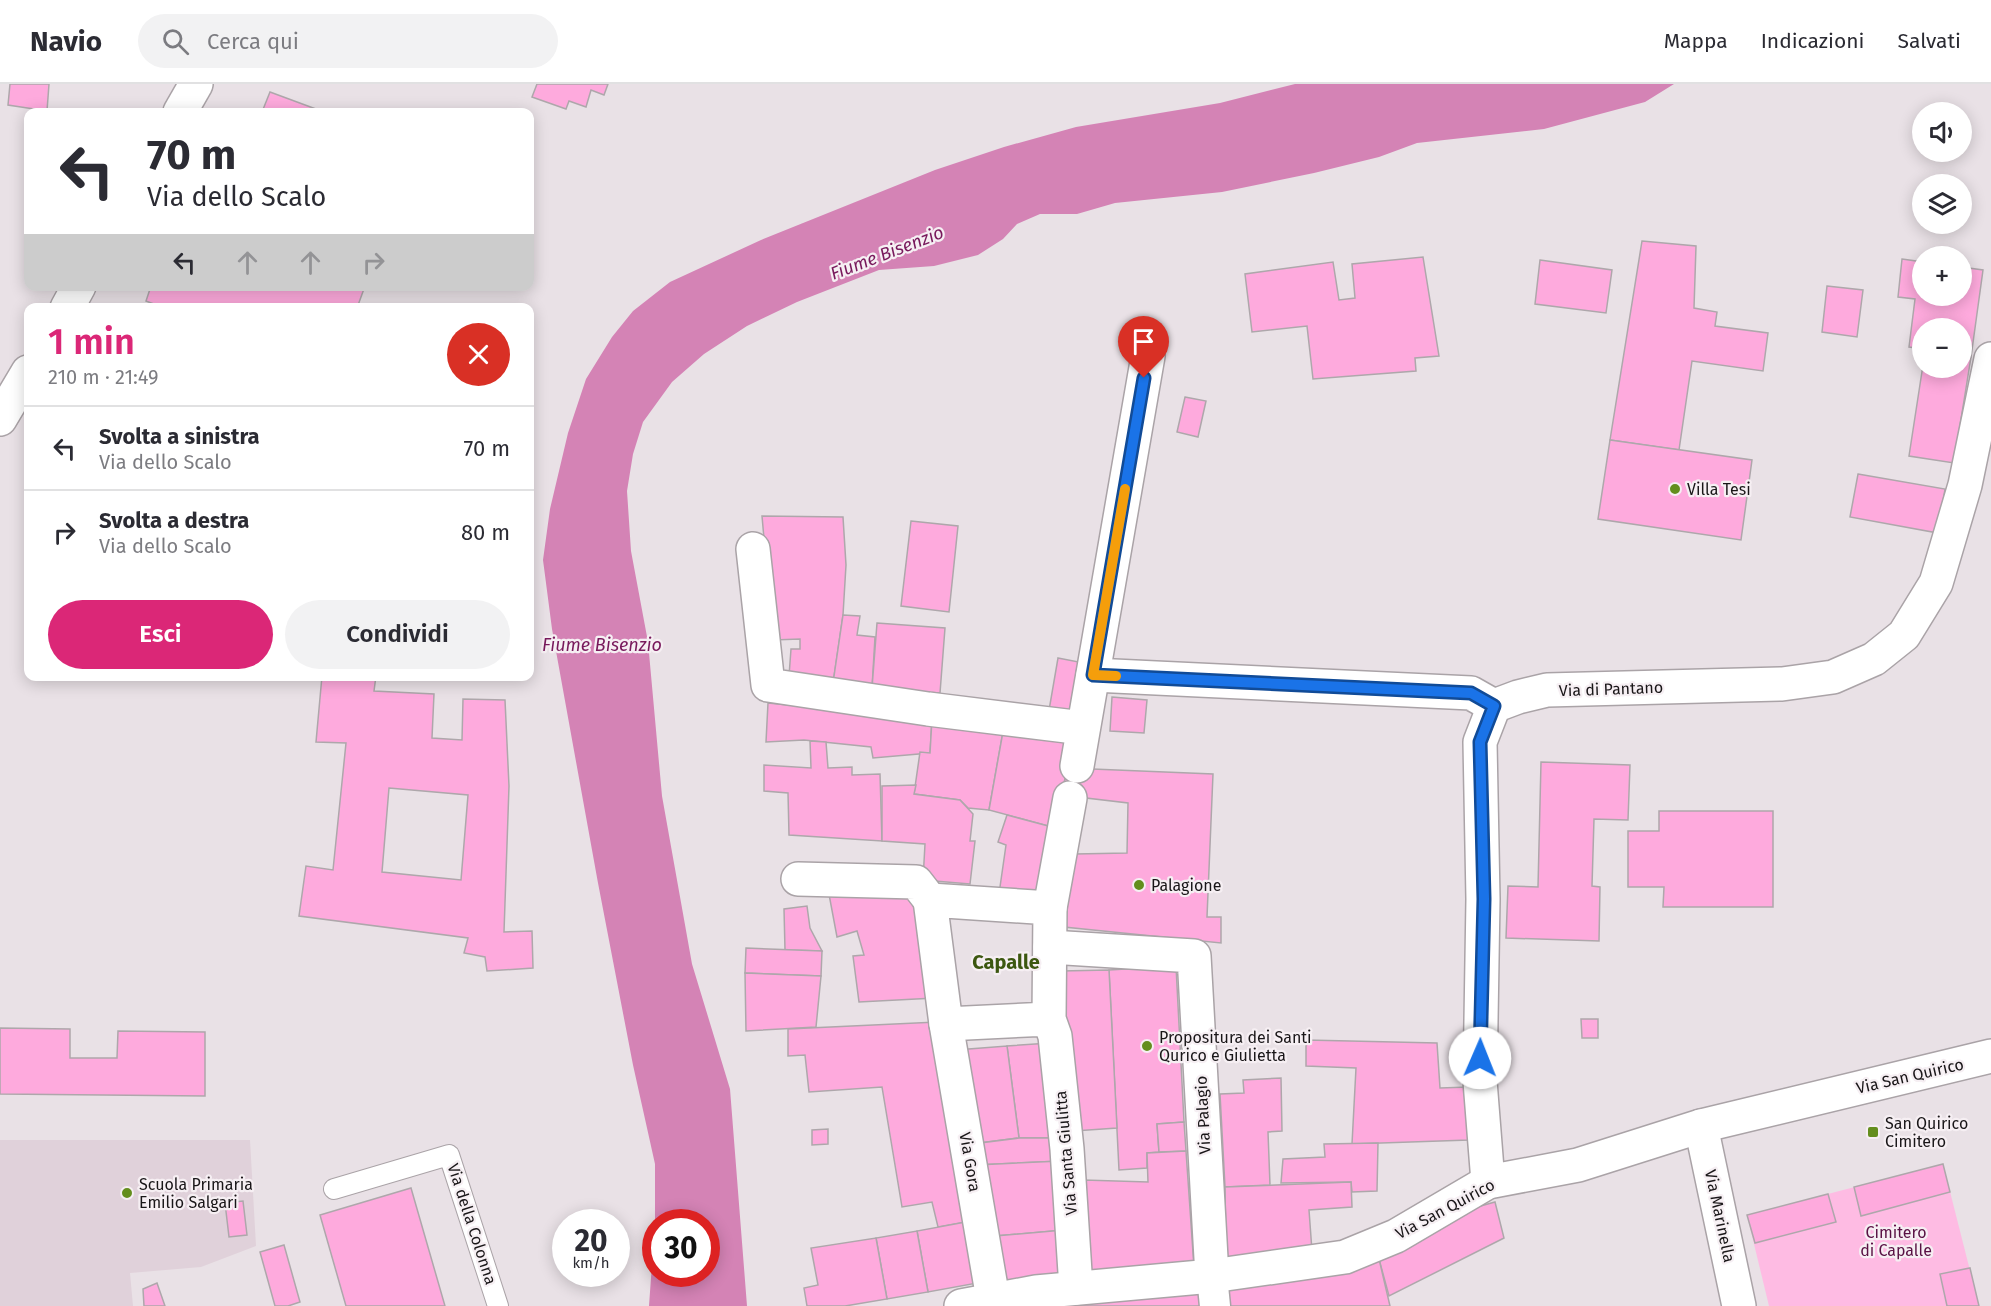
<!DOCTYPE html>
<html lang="it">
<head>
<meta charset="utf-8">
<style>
	body { margin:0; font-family:"Fira Sans",sans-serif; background:#f2f2f3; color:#2b2b33; height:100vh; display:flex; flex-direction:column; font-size:22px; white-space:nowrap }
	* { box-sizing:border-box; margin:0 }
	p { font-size:20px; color:#7c7c81 }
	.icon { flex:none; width:33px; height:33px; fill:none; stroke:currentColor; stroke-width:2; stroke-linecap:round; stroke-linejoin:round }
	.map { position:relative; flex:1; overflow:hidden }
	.panel { position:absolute; left:24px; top:219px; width:510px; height:378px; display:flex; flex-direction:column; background:#fff; border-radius:12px; box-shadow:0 3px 15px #0003 }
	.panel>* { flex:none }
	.guide { position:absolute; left:24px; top:24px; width:510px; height:183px; border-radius:12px; box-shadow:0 3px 15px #0003; background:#fff; color:#2b2b33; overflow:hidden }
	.buttons { position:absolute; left:1912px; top:18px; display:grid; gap:12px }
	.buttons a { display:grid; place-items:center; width:60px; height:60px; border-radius:50%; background:#fff; box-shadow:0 3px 15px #0003; font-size:30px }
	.speed { position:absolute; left:552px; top:1125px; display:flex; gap:12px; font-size:30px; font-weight:700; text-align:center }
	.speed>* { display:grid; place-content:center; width:78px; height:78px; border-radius:50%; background:#fff; box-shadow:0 3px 15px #0003; line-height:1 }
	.speed small { font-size:15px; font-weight:400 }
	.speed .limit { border:9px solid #d22; background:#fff; color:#111 }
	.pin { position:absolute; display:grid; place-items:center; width:51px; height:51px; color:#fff; margin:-62px -26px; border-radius:50% 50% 50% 0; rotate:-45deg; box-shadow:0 0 6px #0007 }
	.pin .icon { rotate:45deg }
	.me { position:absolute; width:66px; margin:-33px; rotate:1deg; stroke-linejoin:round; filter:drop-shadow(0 0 4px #0008) }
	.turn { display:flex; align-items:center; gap:21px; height:126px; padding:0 24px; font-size:27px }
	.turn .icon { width:78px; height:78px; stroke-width:2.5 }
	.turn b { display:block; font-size:42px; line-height:51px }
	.lanes { display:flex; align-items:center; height:57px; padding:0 24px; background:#0003; justify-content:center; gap:30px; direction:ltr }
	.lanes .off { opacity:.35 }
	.round { display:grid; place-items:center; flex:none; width:63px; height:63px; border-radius:32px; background:#f2f2f3 }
	.head { display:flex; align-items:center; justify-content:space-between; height:102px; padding:0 24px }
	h1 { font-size:36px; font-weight:600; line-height:45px; color:#db2777 }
	.button { display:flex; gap:12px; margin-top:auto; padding:12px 24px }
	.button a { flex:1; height:69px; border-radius:36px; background:#db2777; color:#fff; font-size:24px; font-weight:600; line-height:69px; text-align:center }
	.button a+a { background:#f2f2f3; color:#2b2b33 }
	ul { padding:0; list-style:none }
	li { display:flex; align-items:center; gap:18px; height:84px; padding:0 24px; border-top:2px solid #e1e1e2 }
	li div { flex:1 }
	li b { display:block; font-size:22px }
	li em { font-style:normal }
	header { display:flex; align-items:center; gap:36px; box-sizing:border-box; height:84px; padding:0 30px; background:#fff; border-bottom:2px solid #e1e1e2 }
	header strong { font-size:28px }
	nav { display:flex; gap:33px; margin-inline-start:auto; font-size:21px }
	.search { width:420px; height:54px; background:#f2f2f3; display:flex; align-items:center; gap:15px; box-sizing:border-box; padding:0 21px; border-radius:33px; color:#7c7c81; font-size:22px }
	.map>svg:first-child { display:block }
	.built { fill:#e0d1da }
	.green { fill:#febbe3 }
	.water { fill:#d483b5; fill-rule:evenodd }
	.building { fill:#feaadd; stroke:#aea7ab; stroke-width:1.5; fill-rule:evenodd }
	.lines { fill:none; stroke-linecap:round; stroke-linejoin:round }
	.service-casing { stroke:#aaa3a7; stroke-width:22 }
	.pedestrian-casing { stroke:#aaa3a7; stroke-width:33 }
	.minor-casing { stroke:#aaa3a7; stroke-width:36 }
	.tertiary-casing { stroke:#aaa3a7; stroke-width:36 }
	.service { stroke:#fff; stroke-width:20 }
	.pedestrian { stroke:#fff; stroke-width:30 }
	.minor { stroke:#fff; stroke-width:33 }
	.tertiary { stroke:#fff; stroke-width:33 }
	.route-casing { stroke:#114b97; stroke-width:15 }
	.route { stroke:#1a73e8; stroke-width:10 }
	.slow { stroke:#f59e0b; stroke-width:10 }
	.poi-dot { fill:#648e1d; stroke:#f6eff3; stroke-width:2 }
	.labels { text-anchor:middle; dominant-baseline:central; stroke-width:4.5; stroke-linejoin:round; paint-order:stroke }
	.poi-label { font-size:16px; fill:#191618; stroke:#f6eff3; text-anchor:start }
	.street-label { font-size:16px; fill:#191618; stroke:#f6eff3 }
	.park-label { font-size:16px; fill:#591144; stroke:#f6eff3 }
	.water-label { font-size:18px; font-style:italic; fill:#78195c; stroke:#f6eff3 }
	.quarter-label { font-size:20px; font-weight:bold; fill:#3c5710; stroke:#f6eff3 }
</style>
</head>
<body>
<header>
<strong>Navio</strong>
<div class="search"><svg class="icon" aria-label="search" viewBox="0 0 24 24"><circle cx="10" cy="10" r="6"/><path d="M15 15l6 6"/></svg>Cerca qui</div>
<nav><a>Mappa</a><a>Indicazioni</a><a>Salvati</a></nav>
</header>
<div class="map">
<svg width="1991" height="1222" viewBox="0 0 1991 1222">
	<rect width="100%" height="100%" fill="#e9e1e6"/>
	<path class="built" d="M0,1056h250l6,106 -55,21 -71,6 3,33h-133z"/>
	<path class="green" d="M1943,1080l36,142h-210l-22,-91z"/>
	<path class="water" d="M1295,0h379l-29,18 -101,27 -127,14 -38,14 -65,16 -92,19 -107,11 -38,11h-37l-23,10 -14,15 -25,16 -44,11 -55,4 -82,32 -50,24 -43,28 -32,28 -29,40 -10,32 -6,37 4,60 17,91 14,154 30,168 38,125 17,217h-98l6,-84v-58l-22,-99 -35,-182 -46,-254 -9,-69 7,-51 18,-76 18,-54 26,-42 21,-26 37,-29 91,-42 174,-70 69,-23 72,-20 144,-24zM656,1138h50v52h-50z"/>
	<g class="building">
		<path d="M10,0h39l-2,27 -39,-6z"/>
		<path d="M537,0h71l-4,11 -13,-5 -5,17 -17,-6 -3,8 -34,-12z"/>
		<path d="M270,8l54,20h-62z"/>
		<path d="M1642,157l54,5 -2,62 23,4 -2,14 53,7 -5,38 -71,-10 -13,89 -69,-10z"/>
		<path d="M1423,173l16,99 -24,2 1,13 -103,8 -6,-53 -55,6 -7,-58 88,-12 6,38 16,-2 -3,-34z"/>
		<path d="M1902,175l21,3v34h39v-29l21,3 -12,87 -9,-2v-27h-39v21l-14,-2 6,-48 -17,-2z"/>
		<path d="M1540,176l72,10 -6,43 -71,-9z"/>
		<path d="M151,202h214l-8,22h-193l-18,-7z"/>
		<path d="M1827,202l36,4 -6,47 -35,-5z"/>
		<path d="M1962,271l9,2 -17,106 -45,-7 14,-91v3h39z"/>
		<path d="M1185,313l21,4 -8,36 -21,-5z"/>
		<path d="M1610,356l142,20 -11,80 -143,-21z"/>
		<path d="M1858,390l87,15 -7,44 -88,-16z"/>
		<path d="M762,432l81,1 3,48 -3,50 -10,68 -44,-7 2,-27h9v-10l-27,1z"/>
		<path d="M911,437l47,5 -9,86 -48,-6z"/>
		<path d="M843,531l17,1 -3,19 18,2 -3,51 -39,-5z"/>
		<path d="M877,539l68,5 -5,65 -68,-5z"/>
		<path d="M1058,574l26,5 -10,57 -26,-4z"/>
		<path d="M322,592h54l-2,15 60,3 -2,44 30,2 1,-41 42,1 4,86 -5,146 28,-1 1,37 -46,3 -2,-14 -21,-4 4,-15 -169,-22 7,-50 27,4 13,-127 -30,-1zM389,704l79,7 -7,85 -79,-8z"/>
		<path d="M1112,613l35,3 -3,33 -34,-2z"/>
		<path d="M768,619l164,16 -2,34 -57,5 -2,-11 -67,-7 -38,2z"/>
		<path d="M932,635l72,7 -15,84 -21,-2 -8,-8 -46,-6 6,-42 10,1z"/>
		<path d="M1004,642l69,12 -5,30 -16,59 -63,-17z"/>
		<path d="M810,657l16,1 2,26 24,-1v8l28,-1 2,67 -93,-6 -1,-42 -24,-2v-26l47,3z"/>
		<path d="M1541,678l89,3 -2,55 -34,-1 -2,67 8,1 -1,54 -93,-3 2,-52 30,1z"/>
		<path d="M1068,684l145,6 -6,143h14v26l-157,-16 11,-73 52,-1 1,-50 -67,-8z"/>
		<path d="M916,701l-2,9 46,6 13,14 -3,27h5l-5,43 -47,-4 2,-36 -43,-3v-55z"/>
		<path d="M1659,727h114v96h-110l1,-20h-36v-56h31z"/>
		<path d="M1007,731l45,12 -12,69 -41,-2 7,-49 -8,-3z"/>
		<path d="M828,805l89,1 18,108 -76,4 -6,-46 11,-1 -7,-24 -20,6z"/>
		<path d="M807,822l3,22 12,23 -37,-1 -1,-41z"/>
		<path d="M746,864l76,3 -1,25 -76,-3z"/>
		<path d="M1176,882l8,156 -27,2 2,28 -12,1v15l-28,2 -10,-200z"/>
		<path d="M1109,886l8,158 -43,3 -13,-160z"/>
		<path d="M745,889l76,3 -5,51 -70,4z"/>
		<path d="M1581,935h17v19h-16z"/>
		<path d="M937,938l34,199 -33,6 -6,-25 -30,5 -20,-120 -73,5 -4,-37 -17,1v-27z"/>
		<path d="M0,944l70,1v29h47l1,-27 87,1v64l-205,-2z"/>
		<path d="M1306,956l131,3 3,45 28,-1 1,53 -117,4 4,-76 -50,-2z"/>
		<path d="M1050,959l12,95h-43l-12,-92z"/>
		<path d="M1007,962l12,92 -47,6 -16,-94z"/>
		<path d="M1281,994l1,53 -14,1 2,53 -45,2 -5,-93 24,-1 -1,-13z"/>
		<path d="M1184,1038l2,29 -27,1 -2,-28z"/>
		<path d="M828,1045v15l-16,1v-15z"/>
		<path d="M1019,1054h43l-1,23 -85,4 -4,-21z"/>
		<path d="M1378,1059l-1,48 -25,1 -1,-10 -70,1 2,-24 42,-2 -1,-13z"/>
		<path d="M1186,1067l8,116 -108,8 -2,-95 64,2 -1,-29z"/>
		<path d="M1061,1077l3,69 -69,6 -19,-71z"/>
		<path d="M1943,1080l7,28 -89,24 -7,-29z"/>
		<path d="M1351,1098l1,25 -43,3 3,41 -86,10 -1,-74z"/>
		<path d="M411,1104l34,118h-99l-26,-91z"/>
		<path d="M1828,1110l8,28 -81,21 -8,-28z"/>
		<path d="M243,1117l4,34 -18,2 -4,-34z"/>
		<path d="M1495,1118l9,36 -115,58 -10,-37 98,-52z"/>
		<path d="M971,1137l12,61 -55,10 -11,-61z"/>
		<path d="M1064,1146l1,45 -58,5 -12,-44z"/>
		<path d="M917,1147l11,61 -41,7 -11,-61z"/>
		<path d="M876,1154l11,61 -42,7h-38l-3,-18 14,-3 -7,-37z"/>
		<path d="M284,1161l16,57 -12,4h-13l-15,-54z"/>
		<path d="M1379,1175l11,47h-165l-2,-20z"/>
		<path d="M1970,1184l9,38h-32l-7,-32z"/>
		<path d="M157,1199l8,23h-21l-1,-17z"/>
		<path d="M1205,1205l2,17h-141v-11z"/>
	</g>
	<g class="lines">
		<g class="service-casing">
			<path id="service" d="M334,1105l115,-34 49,151"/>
		</g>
		<g class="pedestrian-casing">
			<path id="pedestrian" d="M1212,1192l3,30"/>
		</g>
		<g class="minor-casing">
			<g id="minor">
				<path d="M753,465l15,136 160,24 155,19"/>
				<path d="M1093,591l378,18 23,13"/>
				<path d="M1077,682l71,-410"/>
				<path d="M798,795l118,3 14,18"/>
				<path d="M1050,824l20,-110"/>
				<path d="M1050,863l144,9 18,320"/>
				<path d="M1049,935l-103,5 -16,-124 120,8 -1,111 6,17 12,113 9,139"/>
				<path d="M946,940l47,275"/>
				<path d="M1701,1042l38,180"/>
				<path d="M1488,1098l-8,-101 3,-182 -3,-157 14,-36 24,-9 29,-7 235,-6 51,-7 41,-18 30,-24 32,-52 29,-98 26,-126"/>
				<path d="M961,1222l75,-14 176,-16 133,-19 51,-21 92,-54 90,-17 123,-39 290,-70"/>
			</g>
		</g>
		<g class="tertiary-casing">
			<g id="tertiary">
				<path d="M180,28l16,-28"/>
				<path d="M67,224l12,-22"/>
				<path d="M0,335l28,-47"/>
			</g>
		</g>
		<use href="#service" class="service"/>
		<use href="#pedestrian" class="pedestrian"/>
		<use href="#minor" class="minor"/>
		<use href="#tertiary" class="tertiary"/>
	</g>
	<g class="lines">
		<g class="route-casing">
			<path id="route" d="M1144,294l-51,297 378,18 23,13 -14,36 4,157 -4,159"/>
		</g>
		<use href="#route" class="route"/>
		<path class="slow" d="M1116,592l-23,-1 32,-186"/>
	</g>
	<g class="poi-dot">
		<circle cx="1675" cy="405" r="6"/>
		<circle cx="1139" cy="801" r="6"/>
		<circle cx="1147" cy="962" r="6"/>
		<rect x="1867" y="1042" width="12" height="12" rx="3"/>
		<circle cx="127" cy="1109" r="6"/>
	</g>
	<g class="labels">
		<g class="poi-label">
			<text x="1687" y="405">Villa Tesi</text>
			<text x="1151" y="801">Palagione</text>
			<text x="1159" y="953">Propositura dei Santi<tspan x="1159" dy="18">Qurico e Giulietta</tspan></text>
			<text x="1885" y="1039">San Quirico<tspan x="1885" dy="18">Cimitero</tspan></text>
			<text x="139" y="1100">Scuola Primaria<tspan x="139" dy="18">Emilio Salgari</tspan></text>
		</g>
		<g class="street-label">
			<text transform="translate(1611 605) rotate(-2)">Via di Pantano</text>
			<text transform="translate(1910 992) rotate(-13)">Via San Quirico</text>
			<text transform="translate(1203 1031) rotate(-93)">Via Palagio</text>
			<text transform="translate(1066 1069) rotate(-95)">Via Santa Giulitta</text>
			<text transform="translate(970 1078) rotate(80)">Via Gora</text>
			<text transform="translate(1445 1125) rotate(-28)">Via San Quirico</text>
			<text transform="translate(1720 1132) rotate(78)">Via Marinella</text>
			<text transform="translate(472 1140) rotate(72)">Via della Colonna</text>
		</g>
		<g class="park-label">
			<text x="1896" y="1148">Cimitero<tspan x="1896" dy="18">di Capalle</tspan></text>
		</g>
		<g class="water-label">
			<text transform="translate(887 169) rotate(-21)">Fiume Bisenzio</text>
			<text x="602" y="561">Fiume Bisenzio</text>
		</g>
		<g class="quarter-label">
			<text x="1006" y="878">Capalle</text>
		</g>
	</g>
</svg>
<div class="buttons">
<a><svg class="icon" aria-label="sound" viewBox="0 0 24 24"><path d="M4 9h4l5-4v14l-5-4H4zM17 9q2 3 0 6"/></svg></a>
<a><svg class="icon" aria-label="layers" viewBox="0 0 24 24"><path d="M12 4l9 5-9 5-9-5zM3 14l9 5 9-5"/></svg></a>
<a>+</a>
<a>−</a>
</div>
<div class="speed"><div>20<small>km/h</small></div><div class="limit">30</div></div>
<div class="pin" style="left:1144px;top:294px;background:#d93025"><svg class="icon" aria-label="arrive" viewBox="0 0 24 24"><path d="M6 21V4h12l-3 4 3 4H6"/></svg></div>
<svg class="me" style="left:1480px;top:974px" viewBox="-20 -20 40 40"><circle r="19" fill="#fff"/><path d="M0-13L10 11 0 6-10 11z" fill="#1a73e8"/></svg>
<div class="guide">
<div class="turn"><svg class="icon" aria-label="left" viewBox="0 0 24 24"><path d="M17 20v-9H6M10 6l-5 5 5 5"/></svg><div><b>70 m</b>Via dello Scalo</div></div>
<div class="lanes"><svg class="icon" aria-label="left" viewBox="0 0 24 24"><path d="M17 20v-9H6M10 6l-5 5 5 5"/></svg><svg class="icon off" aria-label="ahead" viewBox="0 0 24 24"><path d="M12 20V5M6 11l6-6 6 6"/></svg><svg class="icon off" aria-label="ahead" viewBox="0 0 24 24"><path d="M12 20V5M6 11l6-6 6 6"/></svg><svg class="icon off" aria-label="right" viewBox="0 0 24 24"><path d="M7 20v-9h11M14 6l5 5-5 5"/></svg></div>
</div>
<section class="panel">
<div class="head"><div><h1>1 min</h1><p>210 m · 21:49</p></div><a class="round" style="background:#d93025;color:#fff"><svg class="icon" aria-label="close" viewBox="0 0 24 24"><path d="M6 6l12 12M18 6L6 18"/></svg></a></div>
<ul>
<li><svg class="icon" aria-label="left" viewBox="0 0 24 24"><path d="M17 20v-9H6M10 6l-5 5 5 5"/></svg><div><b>Svolta a sinistra</b><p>Via dello Scalo</p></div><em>70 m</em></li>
<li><svg class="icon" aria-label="right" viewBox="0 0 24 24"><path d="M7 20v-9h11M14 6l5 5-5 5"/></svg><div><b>Svolta a destra</b><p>Via dello Scalo</p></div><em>80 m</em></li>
</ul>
<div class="button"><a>Esci</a><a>Condividi</a></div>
</section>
</div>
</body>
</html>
